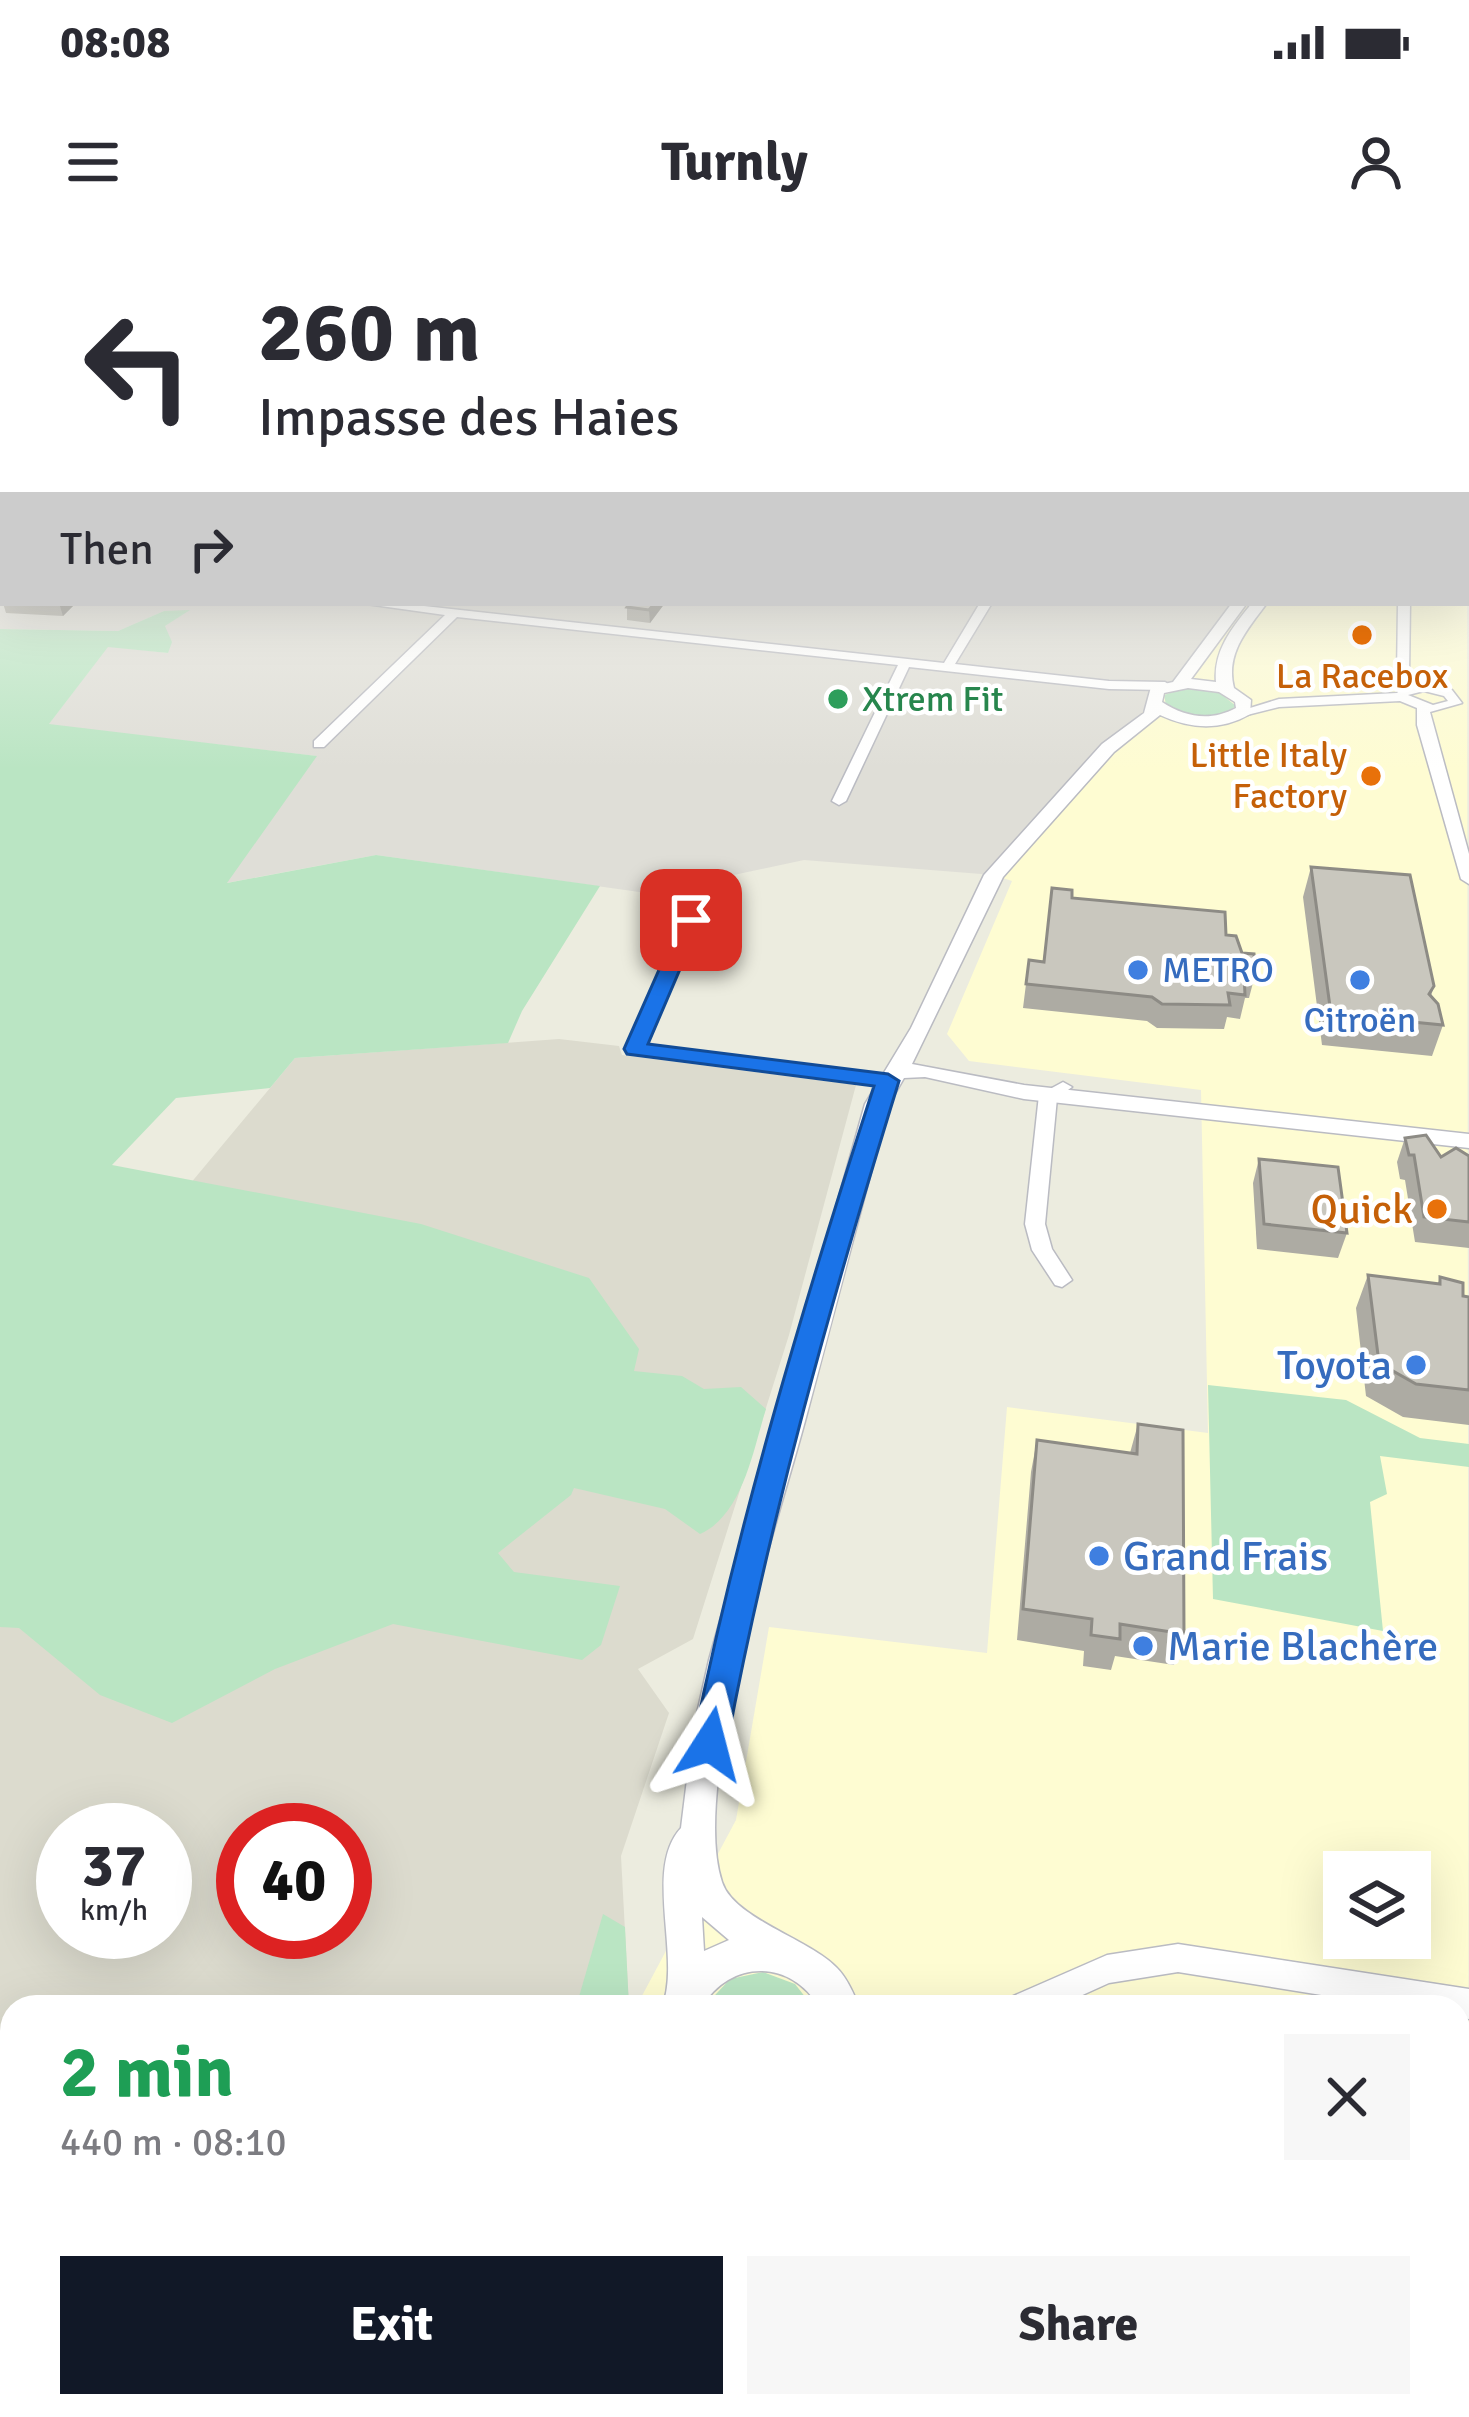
<!DOCTYPE html>
<html lang="en">
<head>
<meta charset="utf-8">
<style>
	body { margin:0; font-family:Signika,sans-serif; background:#f7f7f7; color:#2b2b33; height:100vh; display:flex; flex-direction:column; font-size:45px; white-space:nowrap }
	* { box-sizing:border-box; margin:0 }
	p { font-size:39px; color:#7c7c81 }
	.icon { flex:none; width:66px; height:66px; fill:none; stroke:currentColor; stroke-width:2; stroke-linecap:round; stroke-linejoin:round }
	.map { position:relative; flex:1; overflow:hidden }
	.sheet { position:absolute; left:0px; top:1755px; width:1470px; height:423px; display:flex; flex-direction:column; background:#fff; border-radius:36px 36px 0 0; box-shadow:0 12px 48px #0002 }
	.sheet>* { flex:none }
	.top-card { position:absolute; left:0px; top:0px; width:1470px; height:366px; box-shadow:0 12px 48px #0002; background:#fff; color:#2b2b33; overflow:hidden }
	.buttons { position:absolute; left:1323px; top:1611px; display:grid; gap:24px }
	.buttons a { display:grid; place-items:center; width:108px; height:108px; border-radius:0px; background:#fff; box-shadow:0 12px 48px #0002; font-size:60px }
	.speed { position:absolute; left:36px; top:1563px; display:flex; gap:24px; font-size:60px; font-weight:700; text-align:center }
	.speed>* { display:grid; place-content:center; width:156px; height:156px; border-radius:50%; background:#fff; box-shadow:0 12px 48px #0002; line-height:1 }
	.speed small { font-size:30px; font-weight:400 }
	.speed .limit { border:18px solid #d22; background:#fff; color:#111 }
	.pin { position:absolute; display:grid; place-items:center; width:102px; height:102px; color:#fff; margin:-51px; border-radius:24px; box-shadow:0 6px 18px #0006 }
	.me { position:absolute; width:132px; margin:-66px; rotate:9deg; stroke-linejoin:round; filter:drop-shadow(0 0 9px #0008) }
	.turn { display:flex; align-items:center; gap:42px; height:252px; padding:0 60px; font-size:54px }
	.turn .icon { width:156px; height:156px; stroke-width:2.5 }
	.turn b { display:block; font-size:84px; line-height:102px }
	.then { display:flex; align-items:center; height:114px; padding:0 60px; background:#0003; gap:24px; font-size:45px }
	.round { display:grid; place-items:center; flex:none; width:126px; height:126px; border-radius:0px; background:#f7f7f7 }
	.summary { display:flex; align-items:center; justify-content:space-between; height:204px; padding:0 60px }
	h1 { font-size:72px; font-weight:800; line-height:90px; color:#1e9e55 }
	.primary-button { display:flex; gap:24px; margin-top:auto; padding:24px 60px }
	.primary-button a { flex:1; height:138px; border-radius:0px; background:#111827; color:#fff; font-size:48px; font-weight:800; line-height:138px; text-align:center }
	.primary-button a+a { background:#f7f7f7; color:#2b2b33 }
	.status { display:flex; justify-content:space-between; align-items:center; height:84px; padding:0 60px; background:#fff; direction:ltr }
	.status svg { height:33px; fill:currentColor }
	header { display:flex; justify-content:space-between; align-items:center; height:156px; padding:0 60px; background:#fff; font-size:54px; font-weight:800 }
	.map>svg:first-child { display:block }
	.commercial { fill:#fefcd2; fill-rule:evenodd }
	.industrial { fill:#dfded7 }
	.education { fill:#dcdbce; fill-rule:evenodd }
	.green { fill:#bae5c3 }
	.lines { fill:none; stroke-linecap:round; stroke-linejoin:round }
	.minor-casing { stroke:#babbc2; stroke-width:3 }
	.tertiary-casing { stroke:#babbc2; stroke-width:3 }
	.minor { fill:#fff; fill-rule:evenodd }
	.tertiary { fill:#fff; fill-rule:evenodd }
	.wall { fill:#adaba3 }
	.shaded-wall { fill:#8d8b85 }
	.building { fill:#c9c7be; stroke:#8d8b85; stroke-width:3 }
	.route { fill:#1a73e8; stroke:#114b97; stroke-width:3 }
	.food-dot { fill:#e8710a; stroke:#fff; stroke-width:4.5 }
	.leisure-dot { fill:#2e9e5b; stroke:#fff; stroke-width:4.5 }
	.shop-dot { fill:#3f7fe0; stroke:#fff; stroke-width:4.5 }
	.labels { text-anchor:middle; dominant-baseline:central; stroke-width:9; stroke-linejoin:round; paint-order:stroke }
	.far-food-label { font-size:36px; fill:#c56008; stroke:#fff }
	.far-leisure-label { font-size:36px; fill:#27864d; stroke:#fff; text-anchor:start }
	.far-shop-label { font-size:36px; fill:#366cbe; stroke:#fff; text-anchor:start }
	.food-label { font-size:42px; fill:#c56008; stroke:#fff; text-anchor:end }
	.shop-label { font-size:42px; fill:#366cbe; stroke:#fff; text-anchor:start }
</style>
</head>
<body>
<div class="status"><b>08:08</b><svg viewBox="0 0 49 12"><path d="M0 12V9h3v3zM5 12V6h3v6zM10 12V3h3v9zM15 12V0h3v12zM26 1h20v11H26zM47 4h2v5h-2z"/></svg></div>
<header><svg class="icon" aria-label="menu" viewBox="0 0 24 24"><path d="M4 6h16M4 12h16M4 18h16"/></svg>Turnly<svg class="icon" aria-label="person" viewBox="0 0 24 24"><circle cx="12" cy="8" r="4"/><path d="M4 21q1-7 8-7t8 7"/></svg></header>
<div class="map">
<svg width="1469" height="2177" viewBox="0 0 1469 2177">
	<rect width="100%" height="100%" fill="#ececdf"/>
	<path class="commercial" d="M1467,224l2,1953h-913l1,-11h901v-399h-822l100,-187 33,-193 218,26 20,-246 201,26 -7,-343 -232,-29 -22,-27 65,-153 -18,-6 246,-272h227zM1344,1632h66v66h-66z"/>
	<path class="industrial" d="M0,263l3,100h1237l-52,74 -22,9 -172,189 -190,-15 -75,16 -19,26 -334,-47 -150,28 90,-127 -268,-31 60,-79 60,7 -3,-27 22,-15h-23l-46,20 -118,-2z"/>
	<path class="education" d="M559,799l60,7 3,9 234,30 -67,250 -96,304 -55,30 31,44 -48,143 8,151h-617v253l-12,-2v-846l295,-354zM63,1590h102v102h-102zM243,1590h102v102h-102z"/>
	<g class="green">
		<path d="M190,370l-25,16 7,16 -4,11 -60,-6 -59,77 268,32 -90,127 149,-28 224,31 -78,125 -14,32 -213,15 -25,30 -94,10 -64,67 309,59 168,54 50,71 -5,22 48,5 22,13 37,-2 25,22c-13,41 -23,106 -66,125l-35,-25 -91,-21 -3,7 -73,58 16,19 106,14 -19,59 -19,15 -189,-36 -118,45 -103,54 -72,-28 -81,-67 -19,-1v-998l118,2 46,-20z"/>
		<path d="M1188,447l28,3 20,16c-22,17 -46,10 -70,-1l-2,-10z"/>
		<path d="M1208,1145l138,15 74,38 49,6v23l-89,-11 7,38 -17,8 13,129 -170,-32z"/>
		<path d="M603,1674l22,13 4,80h-53z"/>
		<path d="M763,1732l32,12 18,23h-109l26,-28z"/>
		<path d="M12,1880v286h545l-1,11h-556v-296z"/>
	</g>
	<g class="lines">
		<g class="minor-casing">
			<g id="minor">
				<path d="M359,363h38l547,60 36,-60h12l-37,61 154,17 56,1 6,4 -6,4 -56,-1 -200,-22 -63,134 -7,4 -7,-4 66,-136 -441,-48 -133,130h-10v-6l131,-126z"/>
				<path d="M1398,363h12l-1,73 7,8 36,6 10,13 -32,9 39,142v30l-8,-5 -44,-154v-17l-17,-7 -121,6 -36,9 -6,-4 42,-13 118,-6 7,-7 -7,-10zM1424,451l20,5 4,5 -15,4 -25,-10z"/>
				<path d="M693,669l8,5 -56,131 243,31 6,1v8l-265,-32 -3,-4 59,-135z"/>
				<path d="M1063,842l9,5 -15,11 -12,126 7,25 20,31 -10,7 -7,-2 -23,-35 -7,-26 14,-129z"/>
				<path d="M1178,1704l291,45v30l-11,-2v-10h-62l-218,-35 -69,11 -53,24h-49l4,-10 96,-42z"/>
			</g>
		</g>
		<g class="tertiary-casing">
			<g id="tertiary">
				<path d="M1232,363h15l-56,76 25,3c-3,-32 17,-55 36,-79h15c-19,26 -42,50 -33,85l17,12 -1,14c-29,17 -60,15 -90,1l-46,37 -111,125 -91,187 112,21 445,49v14l-445,-49 -99,-22 -21,1 -15,26c-28,105 -55,211 -84,317 -28,104 -115,364 -83,461 12,37 88,57 115,86 10,10 17,26 22,39h-40c-28,-48 -89,-48 -117,0h-40c20,-49 -19,-138 19,-179l12,-97 16,-71 156,-556 46,-76 73,-153 118,-131 42,-31 7,-26 22,-5zM1188,448l31,4 16,10 1,6c-26,14 -51,9 -74,-6l2,-9zM702,1677l27,23 -25,11z"/>
				<path d="M591,2166h46l-2,11h-46z"/>
			</g>
		</g>
		<use href="#minor" class="minor"/>
		<use href="#tertiary" class="tertiary"/>
	</g>
	<g class="wall">
		<path d="M0,281h3v82l-3,-1z"/>
		<path d="M3,363h73l-13,13 -57,-3z"/>
		<path d="M665,363l-15,20 -23,-3v-13z"/>
		<path d="M1311,627l123,119 -3,10 12,29 -11,31 -110,-11 -19,-148z"/>
		<path d="M1052,648l20,10 154,37 16,18 13,22 -6,23h-4l-5,21 -13,-2 -3,12 -67,-1 -10,-7 -124,-13 6,-48 14,2z"/>
		<path d="M1405,898l36,19 28,-1v92l-54,-6 -10,-62 -5,-1 -3,-17z"/>
		<path d="M1259,919l88,74 -9,25 -81,-9 -4,-66z"/>
		<path d="M1368,1035l70,9 2,-7 23,19 6,1v128l-66,-8 -37,-21 -10,-88z"/>
		<path d="M1138,1184l46,210 -10,31 -59,-9 -4,14 -28,-4 1,-15 -67,-11 14,-168 6,-32 93,13z"/>
	</g>
	<g class="shaded-wall">
		<path d="M59,363h17l-13,13z"/>
		<path d="M655,363h10l-15,20 -1,-13z"/>
	</g>
	<g class="building">
		<rect x="0" y="281" width="3" height="56"/>
		<path d="M630,363h25l-6,7 -22,-3z"/>
		<path d="M1311,627l99,8 24,111 -5,8 9,10 5,21 -112,-11z"/>
		<path d="M1052,648l20,2v8l153,14 1,23 10,1 6,17 12,1 1,21 -11,-1 1,21 -17,-2 2,12 -68,-1 -10,-7 -126,-13 3,-24 15,2z"/>
		<path d="M1426,895l15,22 15,-9 13,8v66l-45,-5 -10,-62h-5l-4,-17z"/>
		<path d="M1259,919l79,8 9,66 -83,-9z"/>
		<path d="M1368,1035l72,9v-7l23,6v13l6,1v93l-53,-6 -37,-21z"/>
		<path d="M1138,1184l45,6 1,204 -64,-10v15l-29,-4 1,-16 -69,-10 14,-169 100,14z"/>
	</g>
	<linearGradient id="sky" x2="0" y2="1"><stop stop-color="#89b9f1"/><stop offset="0.42" stop-color="#f6f6f1"/><stop offset="1" stop-color="#f6f6f1" stop-opacity="0"/></linearGradient>
	<rect width="1469" height="529" fill="url(#sky)"/>
	<path class="route" d="M691,674l10,6 -53,124 240,30 11,7c-67,217 -130,439 -172,663l-5,11 -12,4 -12,-4 -5,-11c45,-222 111,-442 181,-658l-247,-32 -3,-5 57,-129z"/>
	<g class="food-dot">
		<circle cx="1362" cy="395" r="12"/>
		<circle cx="1371" cy="536" r="12"/>
		<circle cx="1437" cy="969" r="12"/>
	</g>
	<circle class="leisure-dot" cx="838" cy="459" r="12"/>
	<g class="shop-dot">
		<circle cx="1138" cy="730" r="12"/>
		<circle cx="1360" cy="740" r="12"/>
		<circle cx="1416" cy="1125" r="12"/>
		<circle cx="1099" cy="1316" r="12"/>
		<circle cx="1143" cy="1406" r="12"/>
	</g>
	<g class="labels">
		<g class="far-food-label">
			<text x="1362" y="436">La Racebox</text>
			<text x="1347" y="515" text-anchor="end">Little Italy<tspan x="1347" dy="41">Factory</tspan></text>
		</g>
		<g class="far-leisure-label">
			<text x="862" y="459">Xtrem Fit</text>
		</g>
		<g class="far-shop-label">
			<text x="1162" y="730">METRO</text>
			<text x="1360" y="780" text-anchor="middle">Citroën</text>
		</g>
		<g class="food-label">
			<text x="1413" y="969">Quick</text>
		</g>
		<g class="shop-label">
			<text x="1392" y="1125" text-anchor="end">Toyota</text>
			<text x="1123" y="1316">Grand Frais</text>
			<text x="1167" y="1406">Marie Blachère</text>
		</g>
	</g>
</svg>
<div class="buttons">
<a><svg class="icon" aria-label="layers" viewBox="0 0 24 24"><path d="M12 4l9 5-9 5-9-5zM3 14l9 5 9-5"/></svg></a>
</div>
<div class="speed"><div>37<small>km/h</small></div><div class="limit">40</div></div>
<div class="pin" style="left:691px;top:680px;background:#d93025"><svg class="icon" aria-label="arrive" viewBox="0 0 24 24"><path d="M6 21V4h12l-3 4 3 4H6"/></svg></div>
<svg class="me" style="left:710px;top:1504px" viewBox="-20 -20 40 40"><path d="M0-17L14 15 0 8-14 15z" fill="#1a73e8" stroke="#fff" stroke-width="4"/></svg>
<div class="top-card">
<div class="turn"><svg class="icon" aria-label="left" viewBox="0 0 24 24"><path d="M17 20v-9H6M10 6l-5 5 5 5"/></svg><div><b>260 m</b>Impasse des Haies</div></div>
<div class="then">Then<svg class="icon" aria-label="right" viewBox="0 0 24 24"><path d="M7 20v-9h11M14 6l5 5-5 5"/></svg></div>
</div>
<section class="sheet">
<div class="summary"><div><h1>2 min</h1><p>440 m · 08:10</p></div><a class="round"><svg class="icon" aria-label="close" viewBox="0 0 24 24"><path d="M6 6l12 12M18 6L6 18"/></svg></a></div>
<div class="primary-button"><a>Exit</a><a>Share</a></div>
</section>
</div>
</body>
</html>
